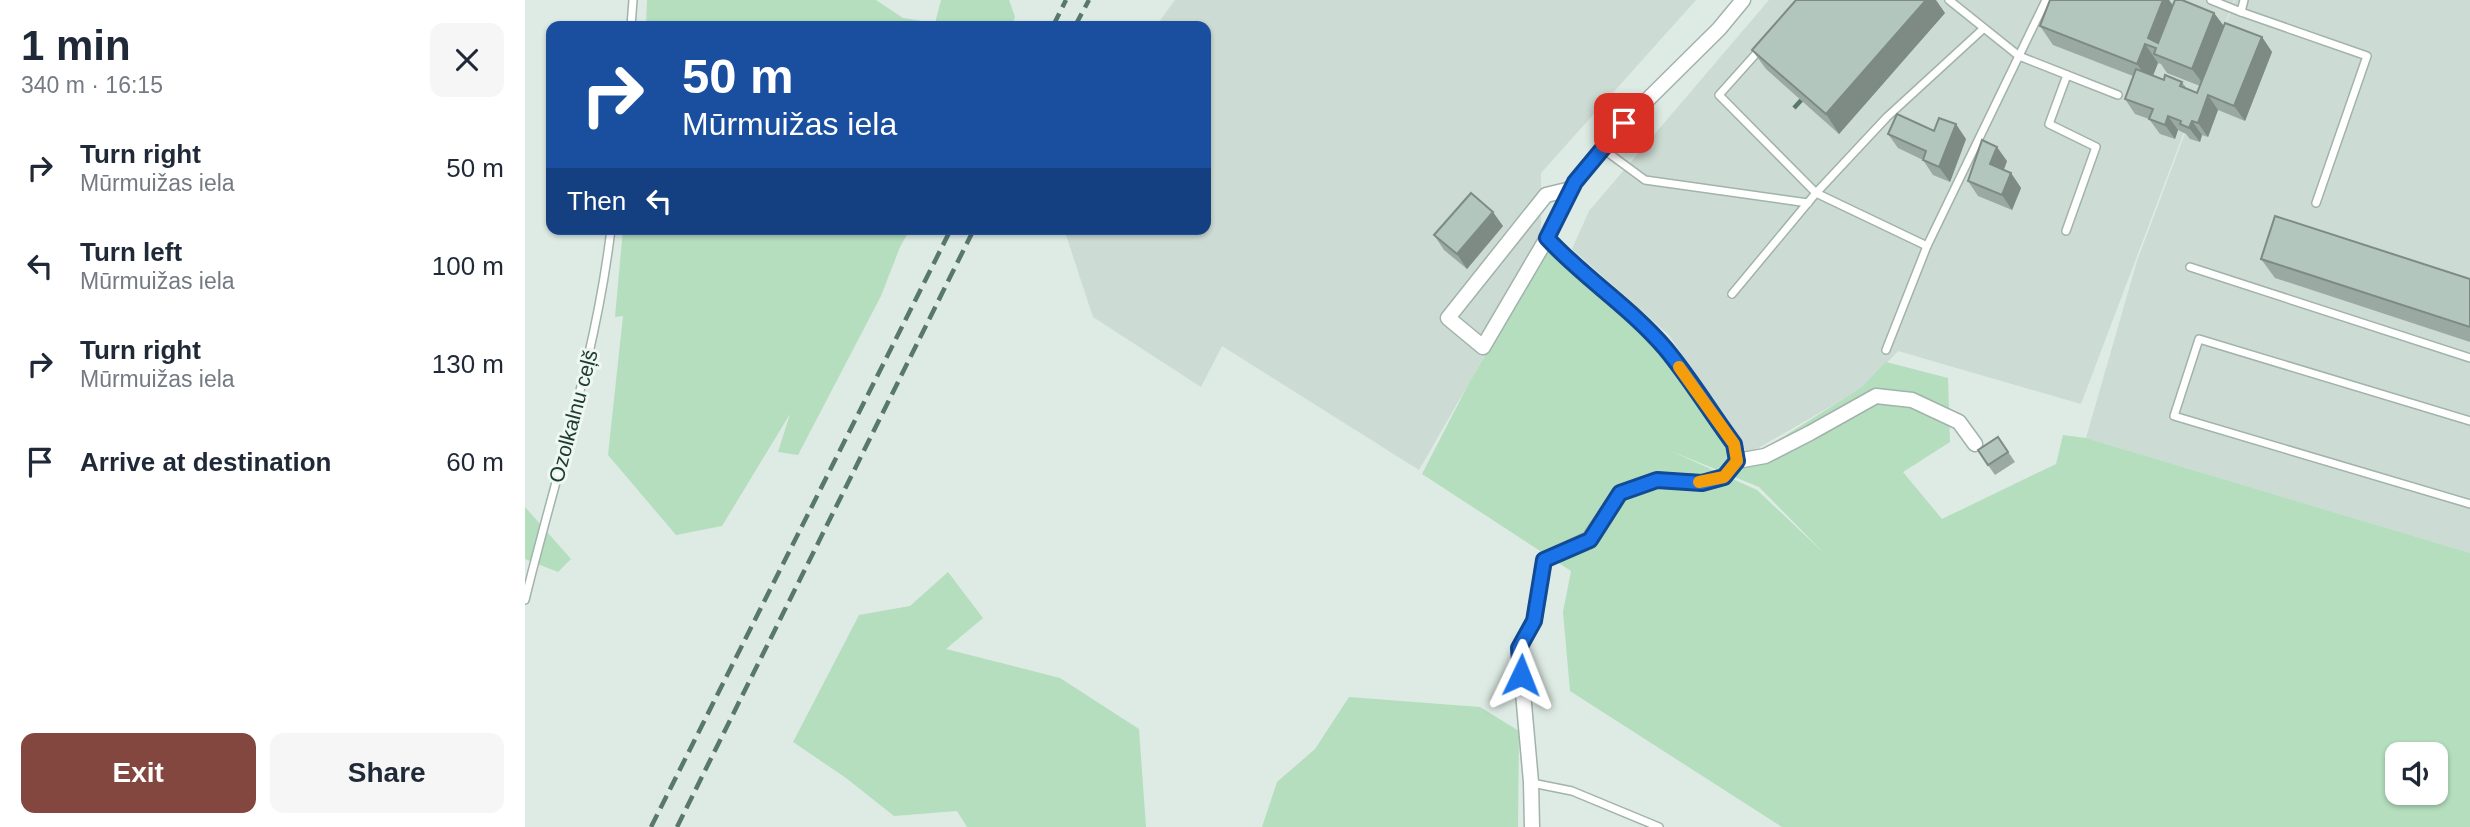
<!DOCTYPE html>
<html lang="en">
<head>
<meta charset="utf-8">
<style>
	body { margin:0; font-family:Helvetica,sans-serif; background:#f6f6f7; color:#1f2937; height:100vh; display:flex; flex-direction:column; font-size:26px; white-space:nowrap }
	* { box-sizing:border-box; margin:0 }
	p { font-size:23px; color:#747a83 }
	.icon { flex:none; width:38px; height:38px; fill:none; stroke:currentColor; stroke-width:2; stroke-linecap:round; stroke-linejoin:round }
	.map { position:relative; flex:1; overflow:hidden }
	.panel { display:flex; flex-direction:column; background:#fff; width:525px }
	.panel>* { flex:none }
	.top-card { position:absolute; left:21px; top:21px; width:665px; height:214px; border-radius:14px; box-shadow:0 2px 5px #0004; background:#1a4fa0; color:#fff; overflow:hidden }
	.tools { position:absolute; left:1860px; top:742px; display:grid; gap:14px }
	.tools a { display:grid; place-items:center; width:63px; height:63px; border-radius:14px; background:#fff; box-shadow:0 2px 5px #0004; font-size:35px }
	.pin { position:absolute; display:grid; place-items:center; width:60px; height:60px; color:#fff; margin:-30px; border-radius:14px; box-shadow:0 4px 10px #0006 }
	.me { position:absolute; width:77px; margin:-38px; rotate:2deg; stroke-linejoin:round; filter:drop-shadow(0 0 5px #0008) }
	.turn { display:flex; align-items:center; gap:24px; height:147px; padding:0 21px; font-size:32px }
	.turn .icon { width:91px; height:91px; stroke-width:2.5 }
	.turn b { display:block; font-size:49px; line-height:60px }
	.then { display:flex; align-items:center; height:66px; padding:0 21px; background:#0003; gap:14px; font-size:26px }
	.round { display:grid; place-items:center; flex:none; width:74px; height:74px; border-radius:14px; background:#f6f6f7 }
	.summary { display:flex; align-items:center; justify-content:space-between; height:119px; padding:0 21px }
	h1 { font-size:42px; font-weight:800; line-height:52px }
	.button { display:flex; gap:14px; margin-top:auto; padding:14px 21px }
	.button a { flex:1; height:80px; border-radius:14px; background:#83473f; color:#fff; font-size:28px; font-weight:800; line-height:80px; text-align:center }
	.button a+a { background:#f6f6f7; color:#1f2937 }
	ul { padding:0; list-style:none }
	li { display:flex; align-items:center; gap:21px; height:98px; padding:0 21px }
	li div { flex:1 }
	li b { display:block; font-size:26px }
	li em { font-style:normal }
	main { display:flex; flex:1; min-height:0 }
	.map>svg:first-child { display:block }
	.built { fill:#ccdbd3 }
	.green { fill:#b4debd; fill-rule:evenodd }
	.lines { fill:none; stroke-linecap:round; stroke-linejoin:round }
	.lane-casing { stroke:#a1b3ab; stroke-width:10 }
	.street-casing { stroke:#a1b3ab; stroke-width:17 }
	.lane { stroke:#fff; stroke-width:7 }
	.street { stroke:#fff; stroke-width:14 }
	.rail { stroke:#58786d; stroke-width:4.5; stroke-dasharray:14 7; stroke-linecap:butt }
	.wall { fill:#9aaaa3; fill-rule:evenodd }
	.shaded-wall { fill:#7d8b84 }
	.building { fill:#b3c6bd; stroke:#7d8b84; stroke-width:2 }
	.route-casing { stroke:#114b97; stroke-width:18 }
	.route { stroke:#1a73e8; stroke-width:12 }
	.slow { stroke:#f59e0b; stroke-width:12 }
	.labels { text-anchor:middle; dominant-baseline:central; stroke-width:6; stroke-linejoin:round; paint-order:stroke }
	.street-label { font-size:21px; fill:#1e3c32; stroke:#eef7f2 }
</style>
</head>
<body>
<main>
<section class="panel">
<div class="summary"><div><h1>1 min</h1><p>340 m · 16:15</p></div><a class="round"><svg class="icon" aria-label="close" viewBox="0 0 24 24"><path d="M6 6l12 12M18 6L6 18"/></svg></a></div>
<ul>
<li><svg class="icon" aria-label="right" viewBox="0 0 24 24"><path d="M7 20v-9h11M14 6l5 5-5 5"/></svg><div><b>Turn right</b><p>Mūrmuižas iela</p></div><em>50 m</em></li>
<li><svg class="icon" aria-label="left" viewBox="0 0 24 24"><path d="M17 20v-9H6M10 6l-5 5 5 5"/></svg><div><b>Turn left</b><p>Mūrmuižas iela</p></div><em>100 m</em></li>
<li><svg class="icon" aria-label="right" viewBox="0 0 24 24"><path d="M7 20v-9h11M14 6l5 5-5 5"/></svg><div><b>Turn right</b><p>Mūrmuižas iela</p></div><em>130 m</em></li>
<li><svg class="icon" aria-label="arrive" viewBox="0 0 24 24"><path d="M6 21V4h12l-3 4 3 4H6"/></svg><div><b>Arrive at destination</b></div><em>60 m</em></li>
</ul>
<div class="button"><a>Exit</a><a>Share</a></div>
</section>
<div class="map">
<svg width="1945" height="827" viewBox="0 0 1945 827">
	<rect width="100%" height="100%" fill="#deebe4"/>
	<g class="built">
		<path d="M650,0h521l-155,173v85l-122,212 -197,-124 -21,41 -108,-70 -29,-88h142v-203h-50z"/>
		<path d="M1244,0h465l-153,404 -183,-53 -37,38 -113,65 -79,-119 -97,-86 17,-38z"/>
		<path d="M1710,0h235v553l-384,-115 51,-177z"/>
	</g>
	<g class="green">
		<path d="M122,0h229l27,18 32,5 6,-23h68l6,17 -3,9h-366z"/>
		<path d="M98,229h287l-10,18 -19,49 -83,159 -20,-3 12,-38 -68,112 -46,9 -68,-80 15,-139 -8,1z"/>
		<path d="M1025,248l106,95 93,115 112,-70 25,-26 62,16 2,64 -47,30 39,47 114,-55 7,-29 23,3 384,115v274h-688l-212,-136 -7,-79 8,-41 -149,-97 47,-91 72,-123zM1146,451l88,36 66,67 -68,-64zM1872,754h39v39h-39z"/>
		<path d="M0,507l46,52 -13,13 -33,-13z"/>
		<path d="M423,572l35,46 -37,31 114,29 79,51 7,98h-179l-10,-16 -63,5 -48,-38 -53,-36 66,-127 51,-9z"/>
		<path d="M824,697l131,10 39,24 -1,96h-256l15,-45 38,-33z"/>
	</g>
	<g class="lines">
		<g class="lane-casing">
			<g id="lane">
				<path d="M1424,0l70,56 99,39"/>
				<path d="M1686,0l30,12 3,-12"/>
				<path d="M1716,12l126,44 -51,147"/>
				<path d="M106,26l2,-26"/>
				<path d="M1237,47l-43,48 97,98 111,53"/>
				<path d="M1078,149l42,31 163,23"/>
				<path d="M1541,231l30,-84 -47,-23 18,-49"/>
				<path d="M1665,267l280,91"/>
				<path d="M1207,294l84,-101 71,-76 96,-88"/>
				<path d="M1361,350l41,-104 119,-246"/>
				<path d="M1945,421l-271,-82 -25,77 296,88"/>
				<path d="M0,600c30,-123 71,-244 86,-371"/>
				<path d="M1007,783l40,8 87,36"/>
			</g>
		</g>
		<g class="street-casing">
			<g id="street">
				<path d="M1046,189l-25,6 -98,123 35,29 64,-109 28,-56 49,-59 95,-94 24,-29"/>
				<path d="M1212,461l28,-5 45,-23 66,-37 36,4 47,22 16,22"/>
				<path d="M1007,827l-1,-45 -12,-134 15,-27 10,-61 45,-21 31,-46 37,-13 45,3 21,-6 14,-16 -3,-17c-23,-31 -44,-66 -69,-96 -35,-41 -81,-70 -118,-110"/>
			</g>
		</g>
		<use href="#lane" class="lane"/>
		<use href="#street" class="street"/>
		<g class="rail">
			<path d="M528,26l13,-26"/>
			<path d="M550,26l14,-26"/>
			<path d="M1269,108l21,-23"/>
			<path d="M126,827l300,-598"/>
			<path d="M152,827l297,-598"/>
		</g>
	</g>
	<g class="wall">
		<path d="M1525,0h119l4,5 41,8 10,13 38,11 10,15 -27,69 -27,-11 -10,27 -6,-2 -2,7 -10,-3 -4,-5 -8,-4 -3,9 -15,-5 -11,-15 -14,-5 -10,-15 8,-23 -80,-31 -13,-19zM1633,63l3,1 6,9 33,13 -3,7 -10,-4 -5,-7 -18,-2 -11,-4z"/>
		<path d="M1420,13l-106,121 -73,-65 -14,-19z"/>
		<path d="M1409,131l32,8 -16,43 -17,-7 -10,-15 -25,-12 -10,-14z"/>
		<path d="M1482,161l-3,9 7,3 10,15 -9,22 -34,-14 -10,-15z"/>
		<path d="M978,226l-36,43 -23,-19 -10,-15z"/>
		<path d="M1736,259l209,20v63l-195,-64z"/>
		<path d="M1473,437l17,25 -20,13 -7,-10z"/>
	</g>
	<g class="shaded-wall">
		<path d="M1401,0h10l9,13 -106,121 -13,-20z"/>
		<path d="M1638,0h6l9,13 -16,43 -14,-18z"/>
		<path d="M1689,13l14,19 -22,56 -14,-19z"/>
		<path d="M1737,37l10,15 -27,69 -11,-15z"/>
		<path d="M1620,44l13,19 -8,20 -13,-19z"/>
		<path d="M1683,95l10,15 -10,27 -10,-14z"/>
		<path d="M1643,116l10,14 -3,9 -10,-14z"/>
		<path d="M1667,121l10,14 -2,7 -11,-14z"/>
		<path d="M1431,124l10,15 -16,43 -11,-15z"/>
		<path d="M1472,147l10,14 -7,18 -10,-15z"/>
		<path d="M1486,173l10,15 -9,22 -10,-15z"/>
		<path d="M968,212l10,14 -36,43 -10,-15z"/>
	</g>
	<g class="building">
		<path d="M1271,0h130l-100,114 -74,-64z"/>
		<path d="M1525,0h113l-15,38 10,5 17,-43h7l32,13 -22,56 -38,-15 2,-6 -11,-4 -8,20 -97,-38z"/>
		<path d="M1700,23l37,14 -28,69 -26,-11 -10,28 -6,-2 -3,7 -9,-4 1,-3 -13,-5 -3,9 -16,-6 4,-10 -28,-10 11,-30 28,11 1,-5 17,7 -2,4 17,7z"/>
		<path d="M1372,114l37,17 5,-13 17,6 -17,43 -16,-7 3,-9 -38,-17z"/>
		<path d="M1457,140l15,7 -7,17 21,9 -9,22 -34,-14z"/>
		<path d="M946,193l22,19 -36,42 -23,-19z"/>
		<path d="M1750,216l195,63v48l-209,-68z"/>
		<path d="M1473,437l10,15 -20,13 -10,-15z"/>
	</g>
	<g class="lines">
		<g class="route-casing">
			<path id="route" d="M996,675l-2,-27 15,-27 10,-61 46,-20 30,-47 37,-13 45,3 22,-6 13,-16 -3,-17c-23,-31 -44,-66 -69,-96 -35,-41 -81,-70 -118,-110l28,-56 49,-59"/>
		</g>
		<use href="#route" class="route"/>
		<path class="slow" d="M1154,367l55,77 3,17 -13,16 -25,5"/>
	</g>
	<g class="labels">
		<g class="street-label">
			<text transform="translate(48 416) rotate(-75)">Ozolkalnu ceļš</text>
		</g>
	</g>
</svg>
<div class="tools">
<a><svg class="icon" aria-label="sound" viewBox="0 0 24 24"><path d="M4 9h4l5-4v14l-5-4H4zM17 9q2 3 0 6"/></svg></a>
</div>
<div class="pin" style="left:1099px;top:123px;background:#d93025"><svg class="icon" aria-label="arrive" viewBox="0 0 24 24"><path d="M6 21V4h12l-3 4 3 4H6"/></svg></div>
<svg class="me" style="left:996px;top:675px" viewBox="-20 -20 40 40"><path d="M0-17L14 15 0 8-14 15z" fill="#1a73e8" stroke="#fff" stroke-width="4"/></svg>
<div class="top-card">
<div class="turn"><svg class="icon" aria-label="right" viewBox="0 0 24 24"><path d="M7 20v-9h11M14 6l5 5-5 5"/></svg><div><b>50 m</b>Mūrmuižas iela</div></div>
<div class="then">Then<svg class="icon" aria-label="left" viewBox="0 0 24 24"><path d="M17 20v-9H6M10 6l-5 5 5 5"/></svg></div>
</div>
</div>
</main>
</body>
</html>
